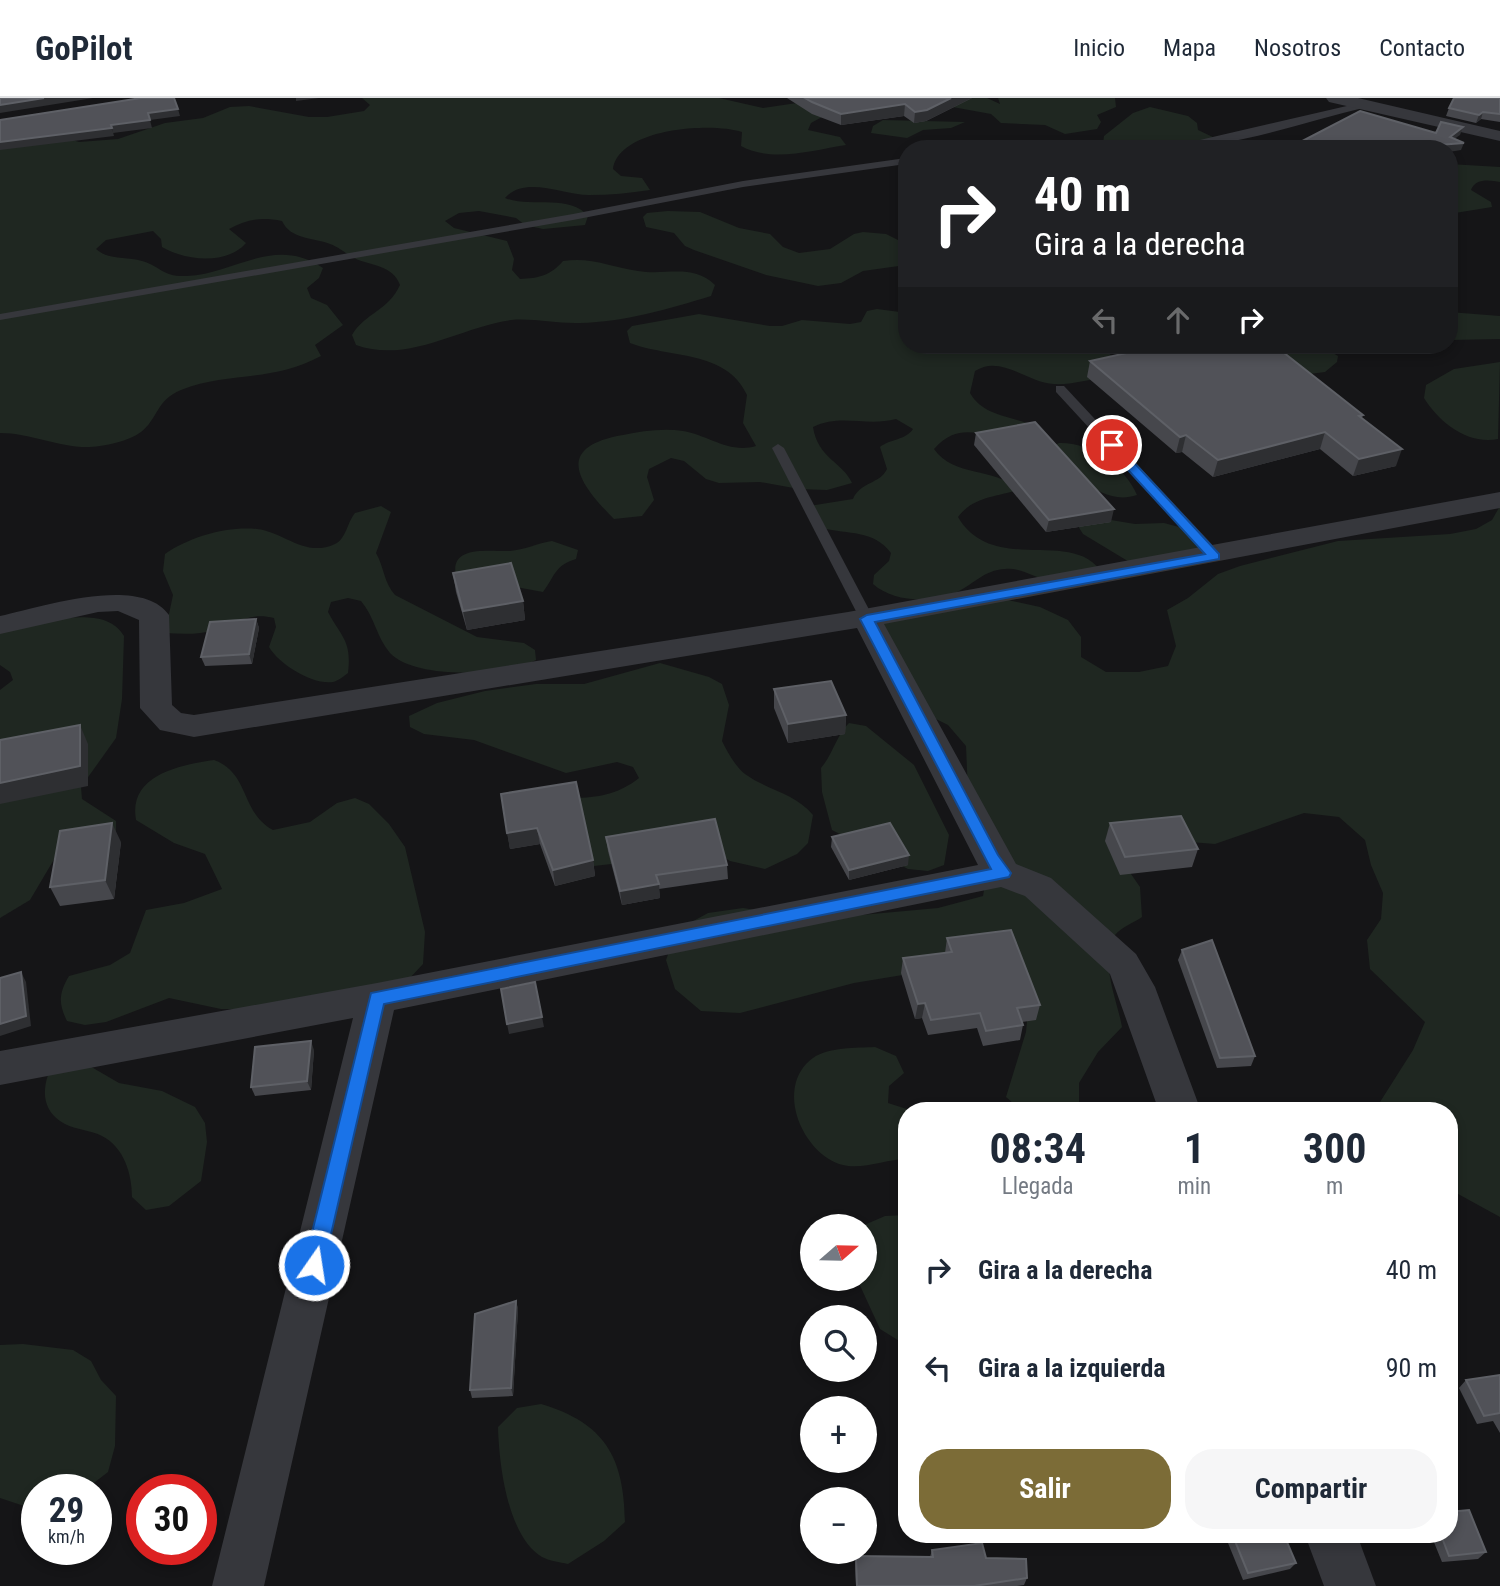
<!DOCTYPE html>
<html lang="es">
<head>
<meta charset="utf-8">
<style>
	body { margin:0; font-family:"Roboto Condensed",sans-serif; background:#f6f6f7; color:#1f2937; height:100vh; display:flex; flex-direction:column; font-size:26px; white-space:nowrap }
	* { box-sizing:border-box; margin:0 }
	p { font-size:23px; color:#747a83 }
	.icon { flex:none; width:38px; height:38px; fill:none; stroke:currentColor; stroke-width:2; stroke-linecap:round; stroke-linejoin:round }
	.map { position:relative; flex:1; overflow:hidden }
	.sheet { position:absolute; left:898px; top:1004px; width:560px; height:441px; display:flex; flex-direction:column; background:#fff; border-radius:28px; box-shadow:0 4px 10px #0003 }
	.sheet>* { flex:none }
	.top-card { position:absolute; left:898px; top:42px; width:560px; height:214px; border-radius:28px; box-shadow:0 4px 10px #0003; background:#202124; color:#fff; overflow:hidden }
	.needle { width:46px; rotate:70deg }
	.tools { position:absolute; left:800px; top:1116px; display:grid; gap:14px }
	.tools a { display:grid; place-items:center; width:77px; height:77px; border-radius:50%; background:#fff; box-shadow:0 4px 10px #0003; font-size:35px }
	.speed { position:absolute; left:21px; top:1376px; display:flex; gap:14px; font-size:35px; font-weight:700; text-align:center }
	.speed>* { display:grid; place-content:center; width:91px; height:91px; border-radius:50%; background:#fff; box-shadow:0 4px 10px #0003; line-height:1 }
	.speed small { font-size:18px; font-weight:400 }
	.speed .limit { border:10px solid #d22; background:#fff; color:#111 }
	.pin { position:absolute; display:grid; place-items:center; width:60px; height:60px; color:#fff; margin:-30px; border:4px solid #fff; border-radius:50%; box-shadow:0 2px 7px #0007 }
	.me { position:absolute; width:77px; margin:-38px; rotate:13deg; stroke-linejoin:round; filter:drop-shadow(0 0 5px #0008) }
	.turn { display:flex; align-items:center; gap:24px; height:147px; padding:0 21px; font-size:32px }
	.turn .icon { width:91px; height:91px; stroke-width:2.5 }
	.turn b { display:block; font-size:49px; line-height:60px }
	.lanes { display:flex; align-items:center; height:66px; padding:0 21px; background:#0003; justify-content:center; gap:35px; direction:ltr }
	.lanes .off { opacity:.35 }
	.eta { display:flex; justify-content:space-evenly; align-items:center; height:119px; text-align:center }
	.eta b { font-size:42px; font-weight:700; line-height:49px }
	.button { display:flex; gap:14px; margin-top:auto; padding:14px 21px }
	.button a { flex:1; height:80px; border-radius:28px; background:#7c6c37; color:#fff; font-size:28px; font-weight:700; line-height:80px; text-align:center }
	.button a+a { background:#f6f6f7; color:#1f2937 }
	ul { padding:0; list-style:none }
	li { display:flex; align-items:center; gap:21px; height:98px; padding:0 21px }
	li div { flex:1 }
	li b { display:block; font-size:26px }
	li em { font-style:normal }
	header { display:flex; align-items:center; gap:42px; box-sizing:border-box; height:98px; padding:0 35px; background:#fff; border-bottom:2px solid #e0e1e3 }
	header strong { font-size:33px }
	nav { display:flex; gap:38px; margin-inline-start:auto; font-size:24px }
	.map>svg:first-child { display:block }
	.green { fill:#1f2721 }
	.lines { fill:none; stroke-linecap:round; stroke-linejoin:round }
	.service { fill:#36373c; fill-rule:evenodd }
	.minor { fill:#36373c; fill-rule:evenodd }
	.wall { fill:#46474c }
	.shaded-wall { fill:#2e2f32 }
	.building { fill:#515258; stroke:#5e6066; stroke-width:2 }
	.route { fill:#1a73e8; stroke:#114b97; stroke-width:2 }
</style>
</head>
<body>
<header>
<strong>GoPilot</strong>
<nav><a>Inicio</a><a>Mapa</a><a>Nosotros</a><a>Contacto</a></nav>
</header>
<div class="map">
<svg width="1500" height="1488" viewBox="0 0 1500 1488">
	<rect width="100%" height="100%" fill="#151517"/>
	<g class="green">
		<path d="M362,0h357l44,10 34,-5 25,14 -11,6 -3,7 32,7 6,8c-33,5 -74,18 -105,1l1,-14c-31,-10 -123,-4 -129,37l8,7 21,2 8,12c-20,3 -40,5 -61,5 -26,0 -64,-20 -84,3 25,10 65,-4 83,18l-3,9 -42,4 -18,-4 -9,-7 -37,-7 -20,2 -14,8 9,7 53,13 7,18 -2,11 8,9c19,-1 30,-3 43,-18 30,-4 46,6 75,10 28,5 54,-8 77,14l-4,11c-42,13 -87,26 -131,27 -23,1 -46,-5 -69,-3 -51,7 -103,44 -155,25l-4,-10c13,-22 36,-24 48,-50 -7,-20 -29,-19 -46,-27 -8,-4 -15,-11 -24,-14 -17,-7 -39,-4 -48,-23 -21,-4 -35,-2 -53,8l17,14c-19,22 -60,18 -84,4l-1,-8 -8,-8 -47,9 -10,9c14,12 30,7 46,12 20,6 20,16 45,15 48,-2 87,-41 136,-8l-4,10 -12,10 4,10 16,7 16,20 -28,20 6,11c-50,27 -93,15 -140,34 -25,10 -23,29 -40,42 -12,9 -35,14 -51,15 -31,1 -59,-14 -90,-14v-284l66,-11 13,4 39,-3 47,-16 38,-5 27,-11 19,-1 60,11h18l37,-6 6,-6z"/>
		<path d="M942,0h45l13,6 -2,-6h117l1,9 -19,8 4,7 -4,7 -32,5 -20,-9 -44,-2 -10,-9 -44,-8z"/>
		<path d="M1150,9l38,9 9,7 1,7 21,10 6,8 -116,1 -6,-5 1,-8 29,-23z"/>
		<path d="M883,22l82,2 -14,6 -28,2 -16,8 -36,-5 2,-7z"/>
		<path d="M1449,66l51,3v15c-10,-2 -25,-4 -29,8l20,12 1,5 -43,7z"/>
		<path d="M668,113l32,1 39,16 31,6 13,13 16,6 31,-4 24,-15 9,-2 23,2 20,10v21l-43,6 -22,12 -23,3 -52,-11 -72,-25 -9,-4 -11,-13 -28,-6 -3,-10 4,-4z"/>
		<path d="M877,211l23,3 6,5v28h194l17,16 -13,16c-16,3 -34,8 -50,7 -27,-1 -53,-30 -79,-13l-5,22c12,21 36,23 57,30l2,7c-11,1 -23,4 -34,4 -27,-1 -40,-8 -61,15 20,29 60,17 84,41 -23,7 -45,7 -60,27 34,58 111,12 142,53 -14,3 -39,14 -53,10 -14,-3 -27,-13 -42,-11 -21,1 -31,15 -48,23 -25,12 -64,10 -84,-8l1,-9 15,-14 2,-8c-18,-24 -42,-18 -69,-25l-13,-22 44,-7c7,-17 27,-15 34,-30l-7,-22c10,-8 26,-7 33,-18l-17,-10c-30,8 -55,-6 -83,8 5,32 30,35 39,56l-25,7 -28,-1 -39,-7 -41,1 -13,-4 -22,-18 -13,-3 -22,11 -2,8 7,23 -12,16 -28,3c-36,-36 -61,-72 9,-84 19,-4 40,-7 60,-4 25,4 46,23 73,15l-13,-23 4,-28c-20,-45 -79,-37 -117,-52l-3,-12 5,-5 67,-12 71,12h12l20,-6 48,4 11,-2 6,-11z"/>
		<path d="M1449,214l51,4v23l-51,1z"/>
		<path d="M1258,247h61l19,11 -1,6 -12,10 -23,3z"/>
		<path d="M1500,264l-2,77c-31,6 -59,-17 -74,-41l2,-13 28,-16z"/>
		<path d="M1059,345c31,-1 66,23 78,52 -36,12 -63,-24 -88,-47z"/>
		<path d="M381,408l10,6 -15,41c8,14 8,30 19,42l82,42 47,6 11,7 1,10c-29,16 -121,20 -146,-7 -13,-15 -16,-37 -29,-52l-13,-3 -17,4 -3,10c13,25 24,28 20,61 -4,3 -10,8 -15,9 -21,3 -54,-18 -64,-35l7,-20 -2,-9c-24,-6 -37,5 -59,12 -16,5 -34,4 -50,3l8,-38 -10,-24 2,-17c24,-17 62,-28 92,-25 27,3 48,29 78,15 11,-5 12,-21 20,-31z"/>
		<path d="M1500,408v711l-51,-28v-78h-66l-3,-9 33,-52 12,-28 -55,-53 -3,-29 14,-21 2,-26 -12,-28 -6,-25 -26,-23 -35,-4 -89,31 -75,-6 -18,23 18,26 2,30c-7,5 -22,11 -27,18 -16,26 2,64 7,92l-24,25 -19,31v28h-57l-16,-14 20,-65 3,-31 -96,-31 -79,13 -114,30 -39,-2 -26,-22 -9,-29 11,-30 31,-17 35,-5 44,7h74l77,-7 45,-12 5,-28 -20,-75 -2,-47 -18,-21 -26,-13 -51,-79 16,-15 121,-18 32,7 28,13 13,17v20l25,15h33l29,-6 8,-20 -9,-36 21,-12 30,-24 22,-8 98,-25 112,-7 26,-5 16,-9z"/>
		<path d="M1087,418l48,8 29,-1 15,4 22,14 -1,9 -64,16 -53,-32 -5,-8z"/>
		<path d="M552,443l26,9 -2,9c-21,6 -21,17 -33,33l-87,-16c-7,-32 35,-24 54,-25 14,-1 28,-8 42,-10z"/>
		<path d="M51,521c24,-1 58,-8 73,17l-2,63 -6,39 -35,49 1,12 34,22v14l-60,21 -26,44 -30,18v-228l13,-10 -3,-8 -10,-7v-38z"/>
		<path d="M660,565l49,14 13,7 7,21 -7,36c6,12 13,25 23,33 22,16 50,19 68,41l-5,28 -11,11 -32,15 -35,-8 -14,-9 -122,14 -16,-68c24,-1 42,-5 61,-20l-6,-11 -16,-5 -51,11 -92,-33 -50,-6 -14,-7 -1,-11 28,-13 48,-12 51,-7h48z"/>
		<path d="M849,625l17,3 48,39 35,70 -5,30 -16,6 -20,-2 -76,-39 -10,-38 -1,-24c12,-14 15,-32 28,-45z"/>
		<path d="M214,662c36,13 26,52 59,70l37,-8 27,-19 18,-5 14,6 20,20 16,23 20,85 -2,32 -14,15 -165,30h-23l-52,-11 -63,24 -21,3 -18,-4c-9,-18 -8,-28 2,-45l41,-11 20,-12 16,-43 38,-7 38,-14 -17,-35 -31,-11 -38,-23c-8,-45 44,-55 78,-60z"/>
		<path d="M875,949l21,9 8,17 -15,13 -1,17 25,8h-7v48c-19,0 -44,11 -63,6 -40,-10 -70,-78 -30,-107 15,-11 44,-10 62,-11z"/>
		<path d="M53,965l35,2 31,18 43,8 33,16 10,16 2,19 -6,39 -32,25 -23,4 -14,-13c0,-23 -8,-50 -30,-61 -11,-6 -26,-6 -37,-12 -26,-14 -23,-39 -12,-61z"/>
		<path d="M906,1117v126l-5,1 -21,-13 -23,-50h7v-52l-2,-1 23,-10z"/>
		<path d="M23,1246l50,6 18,11 10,19 15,16 -1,50 -7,26 -22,17h-49v16l-10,2 -27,-9v-153z"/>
		<path d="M541,1306c64,19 83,53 84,118l-21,19 -36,23c-8,-2 -19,-3 -26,-7 -35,-21 -43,-94 -44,-130l19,-19z"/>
	</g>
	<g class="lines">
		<g class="service">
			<path d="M1364,4l3,5c-67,16 -137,42 -206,42z"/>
			<path d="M906,60v6l-163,23 -170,33 -573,100v-6l573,-100 170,-33z"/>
			<path d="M1056,288h8l156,167v6h-10l-154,-167z"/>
			<path d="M778,346l6,4 90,171 -2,3 -5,2 -7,-5 -88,-171z"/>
		</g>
		<g class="minor">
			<path d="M1326,0h32l142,33v10l-171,-39z"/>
			<path d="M1500,394v16l-616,116 132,240 35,14 85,76 19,33 46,124h-42l-49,-137 -85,-78 -24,-9 -607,123 -130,576h-52l141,-568 -353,67v-34l377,-68 601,-118 -121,-237 -663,109 -34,-7 -20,-22 -1,-88 -21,-9 -20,1 -98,22v-18c40,-9 141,-42 169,-1l3,90 9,8 13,2 654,-103z"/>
			<path d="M1305,1437h52l19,51h-52z"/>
		</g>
	</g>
	<g class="wall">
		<path d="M787,0h185l-46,23 -12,2 -10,-7 -63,9 -29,-11z"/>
		<path d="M1500,0v24l-19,-3 -5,4 -30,-7 3,-8z"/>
		<path d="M1090,263l273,54 -1,3 34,48 -43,10 -33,-27 -107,28 -31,-25 -6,1 -89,-76z"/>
		<path d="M976,335l135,89 -65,10 -72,-87z"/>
		<path d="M453,475l70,28 2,19 -58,10 -11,-38z"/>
		<path d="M256,521l3,9 -7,36 -47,2 -4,-9z"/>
		<path d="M774,591l72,26 -1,19 -57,9 -14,-35z"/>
		<path d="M501,696l92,66 2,16 -40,10 -15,-42 -30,5z"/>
		<path d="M1110,725l88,26 -6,18 -72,8 -15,-34z"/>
		<path d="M606,739l121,28 1,14 -69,10 1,9 -38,7 -14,-54z"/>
		<path d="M832,739l76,28 -59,15 -18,-33z"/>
		<path d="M121,744l-7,57 -54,7 -10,-19z"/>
		<path d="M947,840l93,67 -4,15 -14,2 1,3 -3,15 -37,6 -6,-18 -49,7 -6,-17 -7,1 -14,-46 2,-15 42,-5z"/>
		<path d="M1182,852l73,106 -4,10 -34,2 -39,-108z"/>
		<path d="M314,952l-3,40 -56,6 -4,-9z"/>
		<path d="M516,1203l2,8 -5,87 -41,2 -2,-8z"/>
		<path d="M1500,1277v58l-7,-12 -16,3 -18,-36 7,-8z"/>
		<path d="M1431,1437h18l37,17 -8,7 -36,3z"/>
		<path d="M1233,1438l63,27 -6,6 -47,11 -15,-37z"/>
		<path d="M932,1452l54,8 41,20 -3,7 -7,1h-161l-1,-23 1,-7 74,1z"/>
	</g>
	<g class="shaded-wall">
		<path d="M44,0h49l-93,15v-8z"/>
		<path d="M296,0h23l-23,3z"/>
		<path d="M951,0h21l-46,23 -12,2 1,-11z"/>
		<path d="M905,6l-1,12 -63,9v-11z"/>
		<path d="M178,11l2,7 -30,4 2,8 -39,5 -2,-8 37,-12z"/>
		<path d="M1483,14l-2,7 -5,4 3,-8z"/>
		<path d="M1463,29l-3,8 -13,9 17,-1 -3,7 -12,2v-3h-16z"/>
		<path d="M112,30l2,8 -114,14v-8z"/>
		<path d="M1428,48l-1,3h-30z"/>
		<path d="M1325,334l-5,17 -107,28 5,-17z"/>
		<path d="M1186,337l-4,17 -6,1 4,-16z"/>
		<path d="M1402,351l-6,17 -43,10 6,-17z"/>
		<path d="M1114,411l-3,13 -65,10 3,-12z"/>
		<path d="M523,503l2,19 -58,10 -4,-19z"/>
		<path d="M256,521l3,9 -7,36 -3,-10z"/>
		<path d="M846,617l-1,19 -57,9v-19z"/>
		<path d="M80,627l8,19v42l-88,18v-21z"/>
		<path d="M112,725l9,19 -7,57 -9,-19z"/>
		<path d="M537,730l3,16 -30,5 -3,-16z"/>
		<path d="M909,757l-1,10 -59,15v-10z"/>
		<path d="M593,762l2,16 -40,10 -2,-16z"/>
		<path d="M659,786l1,14 -38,7 -2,-14z"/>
		<path d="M21,874l5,10 5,44 -31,10v-12z"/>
		<path d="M925,905l-3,15 -7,1 3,-15z"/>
		<path d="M542,919l2,10 -35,7 -2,-10z"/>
		<path d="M311,943l3,9 -3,40 -4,-9z"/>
		<path d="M516,1203l2,8 -5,87 -2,-8z"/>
	</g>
	<g class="building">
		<path d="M0,0h44l-44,7z"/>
		<path d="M141,0h33l4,11 -30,4 2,7 -39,5 1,3 -112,14v-22z"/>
		<path d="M805,0h146l-24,12 -12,2 -10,-8 -64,10 -29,-12z"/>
		<path d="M1454,0h46v16l-17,-2 -4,3 -30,-7z"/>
		<path d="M1360,13l76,22 5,-11 22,5 -13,10 14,6 -26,2 -5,4h-6l1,-3 -31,3h-110z"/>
		<path d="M1163,247h111l89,70 -4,1 43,33 -43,10 -34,-27 -107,28 -32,-25 -6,2 -90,-76z"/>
		<path d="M1035,324l79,87 -65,11 -73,-87z"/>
		<path d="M511,465l12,38 -60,10 -10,-38z"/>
		<path d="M256,521l-7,35 -48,3 9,-35z"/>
		<path d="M831,583l15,34 -58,9 -14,-35z"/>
		<path d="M80,627v41l-80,17v-43z"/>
		<path d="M576,684l17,78 -40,10 -16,-42 -30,5 -6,-39z"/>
		<path d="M1181,718l17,33 -73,8 -15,-34z"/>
		<path d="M715,721l12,46 -71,10 3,9 -39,7 -14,-54z"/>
		<path d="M112,725l-7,57 -55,7 10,-56z"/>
		<path d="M890,725l19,32 -60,15 -17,-33z"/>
		<path d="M1011,832l29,75 -23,3 6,17 -37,6 -6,-18 -49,7 -6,-17 -7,1 -15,-46 49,-6 -5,-14z"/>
		<path d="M1212,842l43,116 -35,2 -38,-108z"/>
		<path d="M21,874l5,44 -26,8v-46z"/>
		<path d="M535,884l7,35 -35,7 -6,-35z"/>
		<path d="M311,943l-4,40 -56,6 4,-40z"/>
		<path d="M516,1203l-5,87 -41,2 5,-76z"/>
		<path d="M1500,1277v38l-16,3 -18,-36z"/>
		<path d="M1469,1412l17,42 -37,4 -8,-21h8v-23z"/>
		<path d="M1241,1437h43l12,28 -48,10 -15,-37z"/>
		<path d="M982,1445l4,15 40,1 1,19 -53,8h-117l-1,-30 77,1 -1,-7z"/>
	</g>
	<path class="route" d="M1107,345h9l103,111v5l-344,63 123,233 13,18 -2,4 -625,127 -60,261 -3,7 -7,3 -7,-3 -3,-7 67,-272 620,-124 -131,-250 7,-4 338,-61 -98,-107z"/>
</svg>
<div class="tools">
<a><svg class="needle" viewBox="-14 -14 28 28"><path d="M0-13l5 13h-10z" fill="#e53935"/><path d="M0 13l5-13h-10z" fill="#747a83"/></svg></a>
<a><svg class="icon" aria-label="search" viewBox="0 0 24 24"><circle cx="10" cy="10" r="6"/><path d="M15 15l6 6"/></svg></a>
<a>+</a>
<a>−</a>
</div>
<div class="speed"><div>29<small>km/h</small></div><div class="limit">30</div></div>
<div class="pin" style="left:1112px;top:347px;background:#d93025"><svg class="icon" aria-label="arrive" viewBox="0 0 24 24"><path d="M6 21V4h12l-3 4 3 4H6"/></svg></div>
<svg class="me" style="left:314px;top:1167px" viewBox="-20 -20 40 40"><circle r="17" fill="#1a73e8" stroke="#fff" stroke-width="3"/><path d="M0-11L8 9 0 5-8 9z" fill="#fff"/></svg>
<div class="top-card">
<div class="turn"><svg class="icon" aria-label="right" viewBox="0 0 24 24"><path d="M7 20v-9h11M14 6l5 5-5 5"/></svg><div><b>40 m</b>Gira a la derecha</div></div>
<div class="lanes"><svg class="icon off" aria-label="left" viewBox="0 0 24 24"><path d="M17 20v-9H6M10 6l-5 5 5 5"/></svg><svg class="icon off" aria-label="ahead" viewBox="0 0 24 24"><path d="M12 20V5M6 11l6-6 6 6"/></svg><svg class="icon" aria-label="right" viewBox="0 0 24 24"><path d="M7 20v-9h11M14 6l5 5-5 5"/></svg></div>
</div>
<section class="sheet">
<div class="eta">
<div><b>08:34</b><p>Llegada</p></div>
<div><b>1</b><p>min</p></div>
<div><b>300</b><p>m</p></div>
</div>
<ul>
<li><svg class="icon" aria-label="right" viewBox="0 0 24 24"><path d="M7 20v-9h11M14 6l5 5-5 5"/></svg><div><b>Gira a la derecha</b></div><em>40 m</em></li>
<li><svg class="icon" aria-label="left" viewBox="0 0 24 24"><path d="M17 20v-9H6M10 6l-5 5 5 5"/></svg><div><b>Gira a la izquierda</b></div><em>90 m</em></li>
</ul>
<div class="button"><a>Salir</a><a>Compartir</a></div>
</section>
</div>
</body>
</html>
